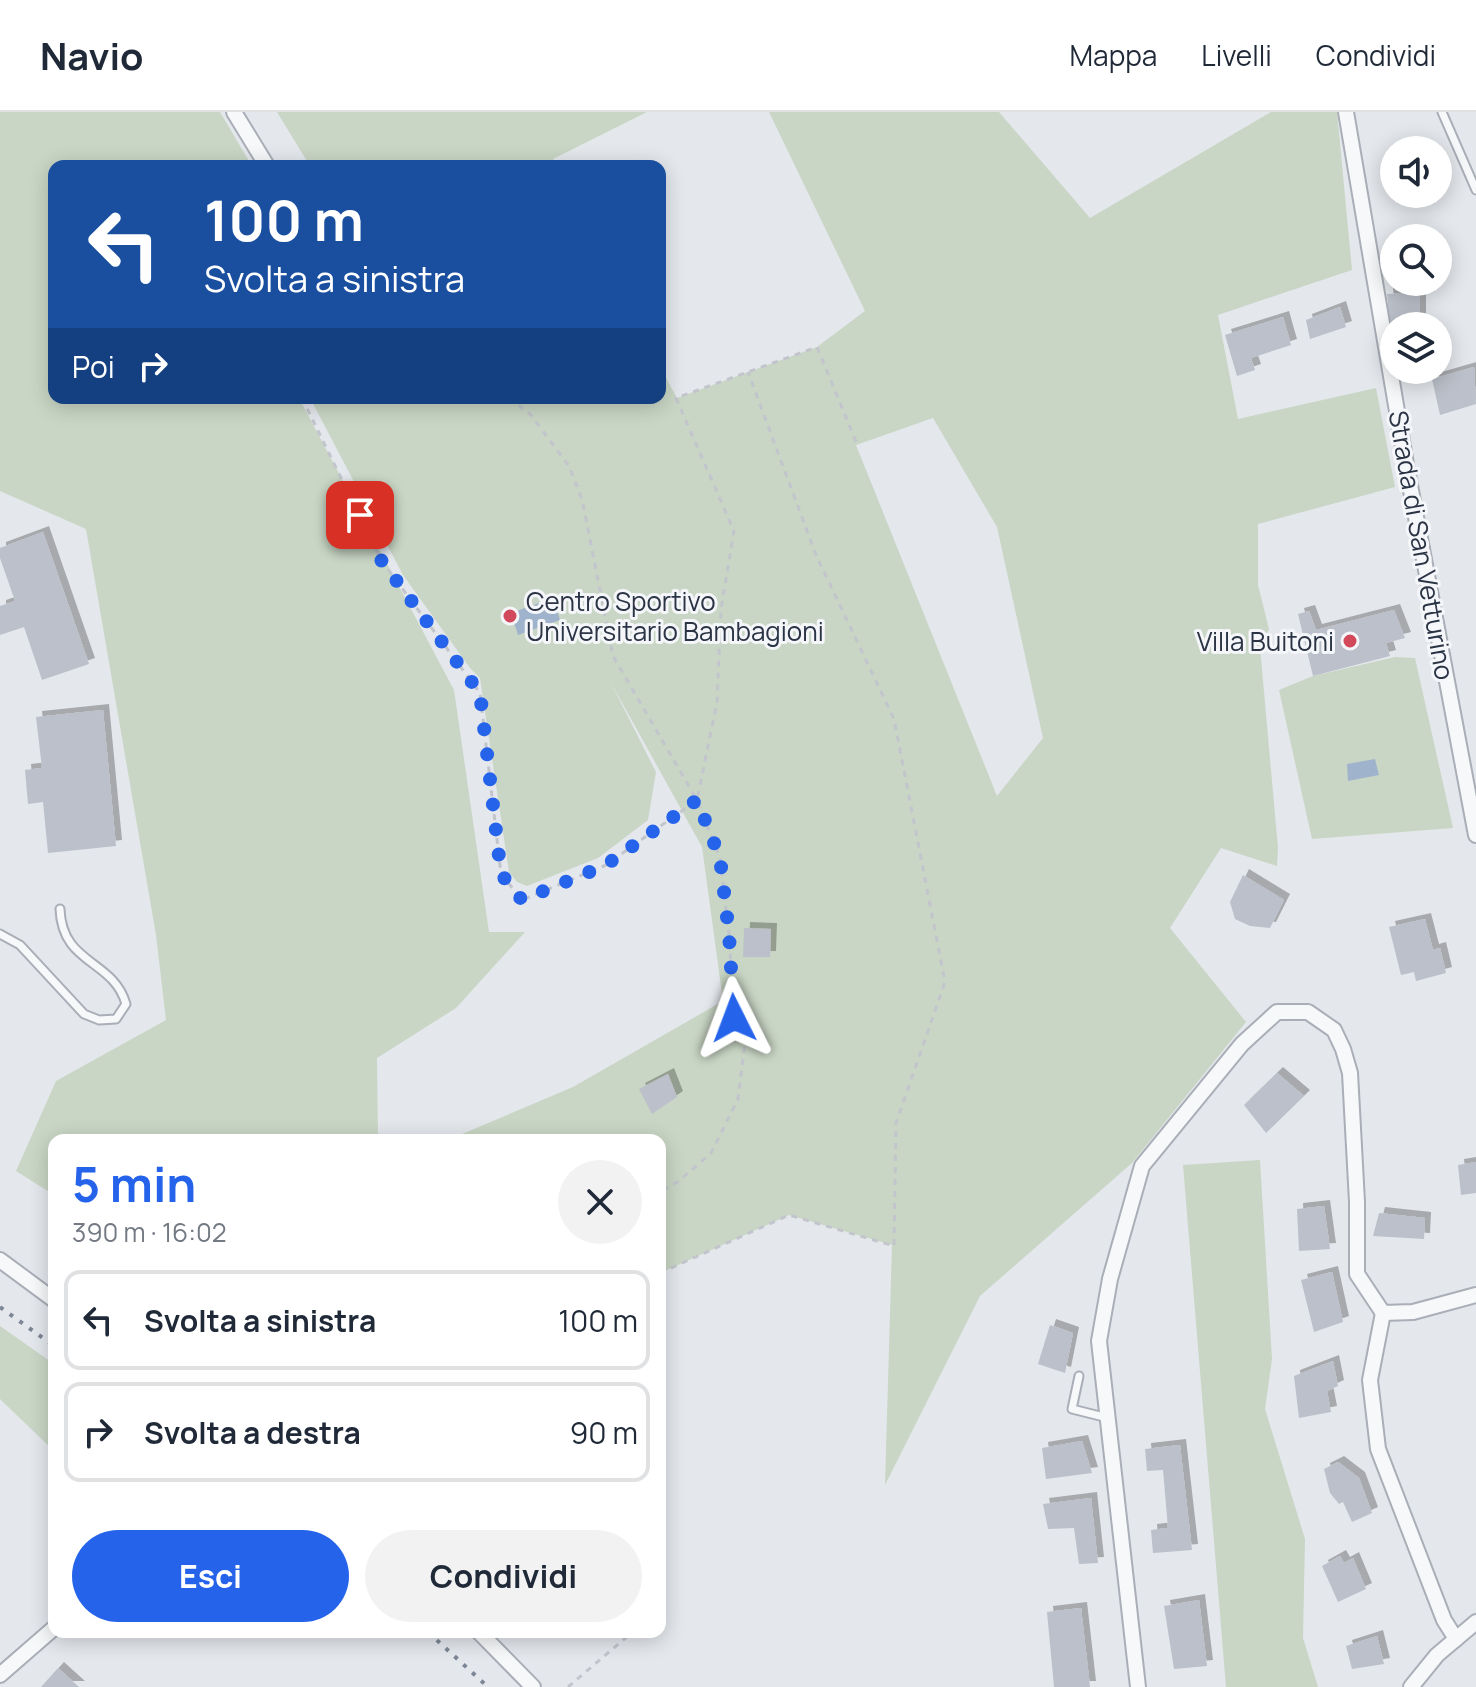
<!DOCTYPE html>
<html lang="it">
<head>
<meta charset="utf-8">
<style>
	body { margin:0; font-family:Manrope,sans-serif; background:#f2f2f3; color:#1f2937; height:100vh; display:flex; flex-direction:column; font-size:30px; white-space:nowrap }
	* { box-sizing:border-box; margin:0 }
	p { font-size:26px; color:#747a83 }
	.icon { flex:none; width:44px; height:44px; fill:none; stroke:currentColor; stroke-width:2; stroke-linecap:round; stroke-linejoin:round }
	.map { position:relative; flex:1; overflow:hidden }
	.side { position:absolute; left:48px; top:1022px; width:618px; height:504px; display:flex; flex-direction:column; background:#fff; border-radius:16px; box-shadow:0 4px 20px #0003 }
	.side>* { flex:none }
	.banner { position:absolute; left:48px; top:48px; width:618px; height:244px; border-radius:16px; box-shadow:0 4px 20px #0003; background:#1a4fa0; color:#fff; overflow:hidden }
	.tools { position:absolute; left:1380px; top:24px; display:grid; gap:16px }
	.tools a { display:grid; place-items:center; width:72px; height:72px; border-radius:50%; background:#fff; box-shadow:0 4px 20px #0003; font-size:40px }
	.pin { position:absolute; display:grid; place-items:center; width:68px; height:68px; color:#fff; margin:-34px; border-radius:16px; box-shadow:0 4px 12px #0006 }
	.me { position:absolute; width:88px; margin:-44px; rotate:357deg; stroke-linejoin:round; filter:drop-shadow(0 0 6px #0008) }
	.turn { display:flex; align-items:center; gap:28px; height:168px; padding:0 24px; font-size:36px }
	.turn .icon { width:104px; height:104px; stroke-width:2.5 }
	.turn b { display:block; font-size:56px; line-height:68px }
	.then { display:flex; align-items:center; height:76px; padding:0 24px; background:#0003; gap:16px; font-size:30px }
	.round { display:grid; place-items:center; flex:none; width:84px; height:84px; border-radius:42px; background:#f2f2f3 }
	.summary { display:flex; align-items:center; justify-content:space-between; height:136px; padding:0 24px }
	h1 { font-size:48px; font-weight:700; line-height:60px; color:#2563eb }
	.primary-button { display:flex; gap:16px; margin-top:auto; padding:16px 24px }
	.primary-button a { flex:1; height:92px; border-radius:48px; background:#2563eb; color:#fff; font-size:32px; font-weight:700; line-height:92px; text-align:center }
	.primary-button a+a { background:#f2f2f3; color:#1f2937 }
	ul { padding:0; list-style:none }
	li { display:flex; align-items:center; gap:24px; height:100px; margin:0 16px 12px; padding:0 8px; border:4px solid #e0e1e3; border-radius:16px }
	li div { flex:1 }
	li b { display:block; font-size:30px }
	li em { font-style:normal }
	header { display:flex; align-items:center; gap:48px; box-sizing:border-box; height:112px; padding:0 40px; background:#fff; border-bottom:2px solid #e0e1e3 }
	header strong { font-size:38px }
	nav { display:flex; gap:44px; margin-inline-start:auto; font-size:28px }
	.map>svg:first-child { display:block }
	.green { fill:#c9d6c5; fill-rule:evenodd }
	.water { fill:#9fb4cc }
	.building { fill:#bbc0ca; filter:url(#shadow) }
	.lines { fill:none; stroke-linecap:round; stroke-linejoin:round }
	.service-casing { stroke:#a9aeb7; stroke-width:11 }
	.minor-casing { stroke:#a9aeb7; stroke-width:18 }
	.path { stroke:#c2c5cb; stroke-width:3; stroke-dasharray:6 6; stroke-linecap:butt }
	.service { stroke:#f7f8fa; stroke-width:7 }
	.minor { stroke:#f7f8fa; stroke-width:14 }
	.rail { stroke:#7d8696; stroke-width:4; stroke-dasharray:4 8; stroke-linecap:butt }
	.route { stroke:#2563eb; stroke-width:14; stroke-dasharray:0 25.2 }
	.poi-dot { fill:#d1495b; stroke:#f4f6f9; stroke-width:3 }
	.labels { text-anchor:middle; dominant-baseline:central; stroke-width:6; stroke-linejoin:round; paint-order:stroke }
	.street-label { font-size:26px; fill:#2b3445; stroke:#f4f6f9 }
	.poi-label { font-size:26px; fill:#2b3445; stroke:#f4f6f9; text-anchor:start }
</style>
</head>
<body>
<header>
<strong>Navio</strong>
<nav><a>Mappa</a><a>Livelli</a><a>Condividi</a></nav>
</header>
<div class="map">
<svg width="1476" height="1575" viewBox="0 0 1476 1575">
	<defs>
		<filter id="shadow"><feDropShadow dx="6" dy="-6" stdDeviation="0" flood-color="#0004"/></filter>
	</defs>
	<rect width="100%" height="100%" fill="#e4e7ec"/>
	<g class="green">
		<path d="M0,0h220l32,54h-198v232h245l155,292 35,242h36l-69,76 -79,50 1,82h-324v55l-38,-24 40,-90 110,-61 -10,-85 -70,-406 -86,-38z"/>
		<path d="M277,0h370l-94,47 3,7h-246z"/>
		<path d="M769,0h230l91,106 181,-106h66l15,158 -134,45 20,104 138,-31 19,99 -137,37v61l11,44 -9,18 18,201 -1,18 -56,-18 -51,80 76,94 -114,141 -152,133 -95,189 7,-240 -103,-30 -129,58v-133h-237h25l125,-53 150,-86 -21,-154 -92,-166 46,91 -8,48 -50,38 -71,28 -10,-4 -8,-10 -29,-194 -10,-10 -67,-93 -93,-177h350v-31l17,31 140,-51 48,-36zM933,306l64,109 46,211 -46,58 -141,-351z"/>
		<path d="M1395,545l20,1 38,170 -141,11 -33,-149 34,-14z"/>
		<path d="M1260,1048l12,199 -7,50 40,130 -2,99 15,49h-92l-43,-522z"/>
		<path d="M0,1214l54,38v87l-54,-52z"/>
	</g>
	<g class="water">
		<path d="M553,486l7,22 -42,15 -7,-22z"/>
		<path d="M1375,647l4,16 -31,6 -1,-17z"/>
	</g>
	<g class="building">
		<path d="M1420,180v27l-30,6 -3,-31z"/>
		<path d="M1340,195l6,20 -36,12 -4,-19z"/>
		<path d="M1283,205l8,28 -40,13 4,12 -18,6 -12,-41z"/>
		<path d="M1474,255l2,37 -36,11 -8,-36z"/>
		<path d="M43,420l46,132 -47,16 -18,-53 -24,8v-29l15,-5 -15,-43v-10z"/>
		<path d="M1394,498l11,28 -19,5 4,13 -77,20 -15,-62 11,-3 7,19z"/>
		<path d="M103,598l13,136 -68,7 -5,-51 -15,2 -3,-34 17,-2 -6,-51z"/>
		<path d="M1243,763l41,25 -14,28 -20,-2 -15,-7 -5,-17z"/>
		<path d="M1425,807l8,31 7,-2 6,25 -30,8 -2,-9 -13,3 -12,-48z"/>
		<path d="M744,816l27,1 -1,28h-27z"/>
		<path d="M1277,961l27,23 -38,37 -22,-28z"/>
		<path d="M668,962l9,23 -25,17 -13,-25z"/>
		<path d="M1476,1050v31l-15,2 -3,-30z"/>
		<path d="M1324,1094l6,43 -31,2 -2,-42z"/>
		<path d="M1379,1101l46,5 -1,21 -51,-3z"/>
		<path d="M1332,1160l11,50 -29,10 -13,-52z"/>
		<path d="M1050,1213l23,8 -8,40 -27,-9z"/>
		<path d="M1333,1249l5,25 -11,5 4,21 -32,6 -5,-42z"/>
		<path d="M1082,1329l10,32 -46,6 -4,-31z"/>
		<path d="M1180,1333l12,105 -39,3 -2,-23 17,-2 -5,-58 -16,1 -2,-22z"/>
		<path d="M1338,1350l21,16 13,35 -20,9 -9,-20 -4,2 -9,-11 -6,-24z"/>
		<path d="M1091,1386l7,65 -19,1 -5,-36 -26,1 -5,-25z"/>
		<path d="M1340,1444l4,7 9,-5 13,31 -28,13 -16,-36z"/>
		<path d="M1199,1488l8,66 -33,3 -10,-63z"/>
		<path d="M1081,1496l9,79h-36l-7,-75z"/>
		<path d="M1377,1524l7,28 -32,5 -6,-23z"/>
		<path d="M58,1556l21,19h-38z"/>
	</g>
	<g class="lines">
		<g class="service-casing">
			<g id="service">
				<path d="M1442,0l34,78"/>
				<path d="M0,822l20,11 64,69 15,6 17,-1 10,-15c-13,-45 -64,-39 -66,-95"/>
				<path d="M1079,1264l-7,33 36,9"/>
			</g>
		</g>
		<g class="minor-casing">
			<g id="minor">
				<path d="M234,0l33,54"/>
				<path d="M1346,0l60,352 70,371"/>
				<path d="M0,1148l54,40"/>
				<path d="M1383,1201l-13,67 8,69 66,171 12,19"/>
				<path d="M479,1520l54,55"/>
				<path d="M0,1563l54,-47"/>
				<path d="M1138,1575l-39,-346 11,-62 32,-113 100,-122 35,-32h31l26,18 9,19 7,24 7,129v72l26,39 30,-1 63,-17"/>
				<path d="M1411,1575l26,-32 39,-33"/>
			</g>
		</g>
		<g class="path">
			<path d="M302,286l79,162 99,133 21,181 21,26 84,-35 91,-65 20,-98 4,-93 13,-78 -58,-133 141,-51 40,97"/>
			<path d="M509,286l22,17 38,51 13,33 31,157 84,144 23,58 9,76 5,84 11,24 -7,57 -27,54 -32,28 -19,11"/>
			<path d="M660,1161l129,-58 105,31 2,-123 49,-141 -51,-263 -78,-164 -68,-183"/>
			<path d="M568,1575l61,-52"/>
		</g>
		<use href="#service" class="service"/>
		<use href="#minor" class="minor"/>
		<g class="rail">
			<path d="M0,1195l54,39"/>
			<path d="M428,1520l60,55"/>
		</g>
	</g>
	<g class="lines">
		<path class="route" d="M360,403l21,45 99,133 21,181 21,26 84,-35 91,-65 23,58 9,76 5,84"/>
	</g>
	<g class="poi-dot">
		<circle cx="510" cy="504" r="8"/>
		<circle cx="1350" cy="529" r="8"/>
	</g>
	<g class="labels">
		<g class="street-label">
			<text transform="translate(1422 433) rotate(80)">Strada di San Vetturino</text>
		</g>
		<g class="poi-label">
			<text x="526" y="489">Centro Sportivo<tspan x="526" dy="30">Universitario Bambagioni</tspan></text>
			<text x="1334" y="529" text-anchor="end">Villa Buitoni</text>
		</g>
	</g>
</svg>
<div class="tools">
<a><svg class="icon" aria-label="sound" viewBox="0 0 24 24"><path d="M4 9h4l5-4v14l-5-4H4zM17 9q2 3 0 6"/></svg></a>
<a><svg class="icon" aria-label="search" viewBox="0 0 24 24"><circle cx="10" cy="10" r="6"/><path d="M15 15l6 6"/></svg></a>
<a><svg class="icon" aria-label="layers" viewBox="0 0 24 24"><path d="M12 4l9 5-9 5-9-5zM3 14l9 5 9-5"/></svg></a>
</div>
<div class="pin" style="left:360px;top:403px;background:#d93025"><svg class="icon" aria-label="arrive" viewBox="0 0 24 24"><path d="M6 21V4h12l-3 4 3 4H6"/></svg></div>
<svg class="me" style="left:734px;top:906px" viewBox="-20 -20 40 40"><path d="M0-17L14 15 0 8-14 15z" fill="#2563eb" stroke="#fff" stroke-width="4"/></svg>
<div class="banner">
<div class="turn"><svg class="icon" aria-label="left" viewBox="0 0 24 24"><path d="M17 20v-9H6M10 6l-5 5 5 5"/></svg><div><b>100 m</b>Svolta a sinistra</div></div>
<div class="then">Poi<svg class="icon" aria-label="right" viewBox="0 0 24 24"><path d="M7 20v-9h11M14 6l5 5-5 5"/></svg></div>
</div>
<section class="side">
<div class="summary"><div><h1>5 min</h1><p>390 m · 16:02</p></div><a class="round"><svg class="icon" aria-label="close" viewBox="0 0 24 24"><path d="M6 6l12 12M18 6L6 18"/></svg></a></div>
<ul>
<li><svg class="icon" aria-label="left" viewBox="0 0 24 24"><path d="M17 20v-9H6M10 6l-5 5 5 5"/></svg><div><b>Svolta a sinistra</b></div><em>100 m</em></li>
<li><svg class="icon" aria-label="right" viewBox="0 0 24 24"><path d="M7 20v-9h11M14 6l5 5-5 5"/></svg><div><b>Svolta a destra</b></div><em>90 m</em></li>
</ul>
<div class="primary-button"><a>Esci</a><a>Condividi</a></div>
</section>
</div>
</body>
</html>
